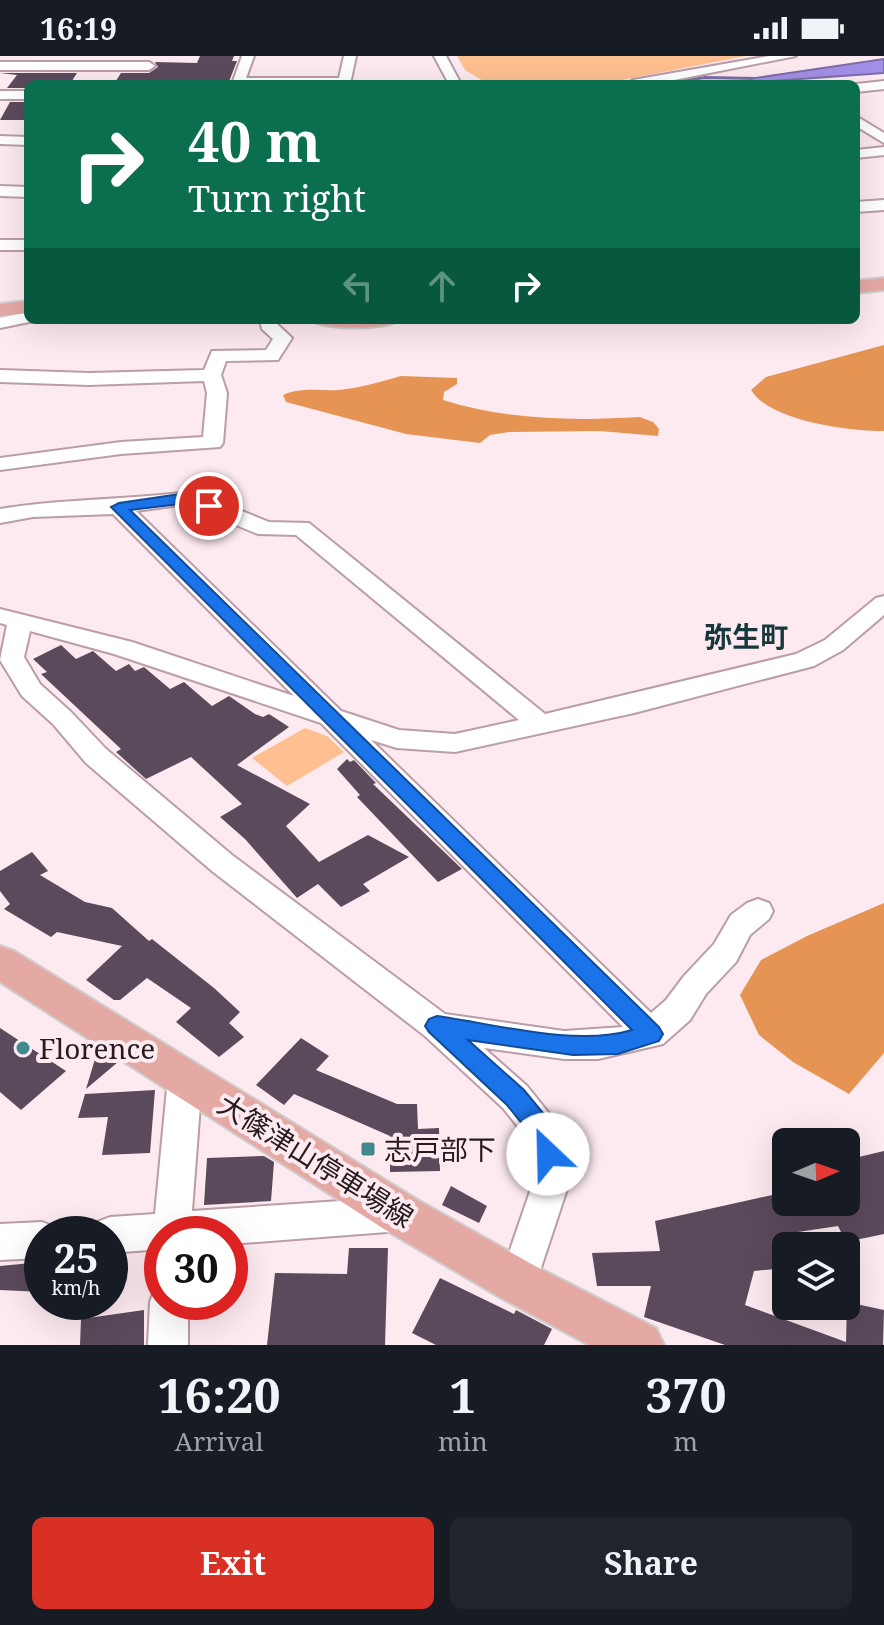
<!DOCTYPE html>
<html lang="en">
<head>
<meta charset="utf-8">
<style>
	body { margin:0; font-family:"Noto Serif","Noto Sans JP",serif; background:#20242c; color:#f1f3f6; height:100vh; display:flex; flex-direction:column; font-size:30px; white-space:nowrap }
	* { box-sizing:border-box; margin:0 }
	p { font-size:26px; color:#9ea1a6 }
	.icon { flex:none; width:44px; height:44px; fill:none; stroke:currentColor; stroke-width:2; stroke-linecap:round; stroke-linejoin:round }
	.map { position:relative; height:1289px; overflow:hidden }
	.side { display:flex; flex-direction:column; background:#171b24; flex:1 }
	.side>* { flex:none }
	.top-card { position:absolute; left:24px; top:24px; width:836px; height:244px; border-radius:12px; box-shadow:0 8px 32px #0002; background:#0b6e4f; color:#fff; overflow:hidden }
	.needle { width:52px; rotate:88deg }
	.fabs { position:absolute; left:772px; top:1072px; display:grid; gap:16px }
	.fabs a { display:grid; place-items:center; width:88px; height:88px; border-radius:12px; background:#171b24; box-shadow:0 8px 32px #0002; font-size:40px }
	.speed { position:absolute; left:24px; top:1160px; display:flex; gap:16px; font-size:40px; font-weight:700; text-align:center }
	.speed>* { display:grid; place-content:center; width:104px; height:104px; border-radius:50%; background:#171b24; box-shadow:0 8px 32px #0002; line-height:1 }
	.speed small { font-size:20px; font-weight:400 }
	.speed .limit { border:12px solid #d22; background:#fff; color:#111 }
	.pin { position:absolute; display:grid; place-items:center; width:68px; height:68px; color:#fff; margin:-34px; border:4px solid #fff; border-radius:50%; box-shadow:0 2px 8px #0007 }
	.me { position:absolute; width:88px; margin:-44px; rotate:336deg; stroke-linejoin:round; filter:drop-shadow(0 0 6px #0008) }
	.turn { display:flex; align-items:center; gap:28px; height:168px; padding:0 32px; font-size:36px }
	.turn .icon { width:104px; height:104px; stroke-width:2.5 }
	.turn b { display:block; font-size:56px; line-height:68px }
	.lanes { display:flex; align-items:center; height:76px; padding:0 32px; background:#0003; justify-content:center; gap:40px; direction:ltr }
	.lanes .off { opacity:.35 }
	.eta { display:flex; justify-content:space-evenly; align-items:center; height:136px; text-align:center }
	.eta b { font-size:48px; font-weight:700; line-height:56px }
	.primary-button { display:flex; gap:16px; margin-top:auto; padding:16px 32px }
	.primary-button a { flex:1; height:92px; border-radius:12px; background:#d93025; color:#fff; font-size:32px; font-weight:700; line-height:92px; text-align:center }
	.primary-button a+a { background:#20242c; color:#f1f3f6 }
	.status { display:flex; justify-content:space-between; align-items:center; height:56px; padding:0 40px; background:#171b24; direction:ltr }
	.status svg { height:22px; fill:currentColor }
	.map>svg:first-child { display:block }
	.green { fill:#ffbf90 }
	.forest { fill:#e59454 }
	.water { fill:#a38fe6; stroke:#7e6caa; stroke-width:2 }
	.building { fill:#5b4a5c }
	.lines { fill:none; stroke-linecap:round; stroke-linejoin:round }
	.minor-casing { stroke:#ba9da7; stroke-width:4 }
	.major-casing { stroke:#cfcdce; stroke-width:4 }
	.minor { fill:#fff; fill-rule:evenodd }
	.major { fill:#e5a9a4; fill-rule:evenodd }
	.route { fill:#1a73e8; stroke:#114b97; stroke-width:2 }
	.poi-dot { fill:#41898e; stroke:#fdeaf0; stroke-width:3 }
	.labels { text-anchor:middle; dominant-baseline:central; stroke-width:8; stroke-linejoin:round; paint-order:stroke }
	.quarter-label { font-size:28px; font-weight:bold; fill:#16383b; stroke:#fdeaf0 }
	.near-poi-label { font-size:28px; fill:#261b1f; stroke:#fdeaf0; text-anchor:start }
	.near-street-label { font-size:28px; fill:#261b1f; stroke:#fdeaf0 }
</style>
</head>
<body>
<div class="status"><b>16:19</b><svg viewBox="0 0 49 12"><path d="M0 12V9h3v3zM5 12V6h3v6zM10 12V3h3v9zM15 12V0h3v12zM26 1h20v11H26zM47 4h2v5h-2z"/></svg></div>
<div class="map">
<svg width="884" height="1289" viewBox="0 0 884 1289">
	<rect width="100%" height="100%" fill="#fdeaf0"/>
	<g class="green">
		<path d="M457,0h289l-145,28h-113l-23,-14z"/>
		<path d="M305,672l22,8 17,16 -57,34 -35,-28z"/>
	</g>
	<g class="forest">
		<path d="M884,289v86c-36,0 -114,-10 -133,-41l15,-13z"/>
		<path d="M401,320l56,2v6l-13,8 -1,8c63,20 130,21 197,17l13,5 6,7 -1,7 -58,-5 -91,1 -19,3 -10,8 -74,-9 -120,-32 -3,-7c18,-8 37,-4 56,-5 21,-2 41,-8 62,-14z"/>
		<path d="M884,847v150l-35,41 -56,-32 -34,-27 -19,-40 21,-35 46,-24z"/>
	</g>
	<path class="water" d="M884,3v14l-152,11 21,-5 -48,-1 -46,6 46,-7 51,1z"/>
	<g class="building">
		<path d="M200,0h34l-2,5h5l-9,23h-114l7,-11h28l9,-6 -3,-5 42,1z"/>
		<path d="M0,17h77l-7,11h-42v4h-21l10,-13z"/>
		<path d="M0,46h28v18h-28l10,-18z"/>
		<path d="M61,589l15,14 17,-8 23,20 13,-7 6,7 9,-4 26,22 14,-7 28,24 17,-10 26,18 8,3 6,-3 20,13 -52,38 73,39 -24,22 33,36 49,-27 41,22 -46,27 7,7 -29,16 -23,-23 -21,14 -52,-59 -25,-22 22,-13 -51,-47 -45,22 -30,-27 5,-3 -80,-75 6,-2 -14,-13z"/>
		<path d="M347,703l3,3 4,-2 22,23 -3,1 89,85 -24,13 -81,-85 3,-2 -23,-26z"/>
		<path d="M32,796l16,19 -8,4 45,27 27,6 37,33 3,-2 62,49 26,24 -11,11 15,14 -25,20 -43,-35 15,-14 -44,-30 -27,22h-6l-28,-20 36,-34 -65,-14 -6,5 -47,-28 6,-5 -10,-13v-20z"/>
		<path d="M0,972l66,43 -45,39 -21,-18z"/>
		<path d="M301,982l28,18 -13,14 81,34h20l1,25 21,-1 1,43 -50,1v-36l-96,-42 -10,11 -28,-20z"/>
		<path d="M98,993l20,13 -32,27z"/>
		<path d="M155,1034l-5,63 -48,2 6,-38 -30,1 7,-24z"/>
		<path d="M884,1095v83l-38,8 -8,-16 -40,6 5,14h-17v22l-32,3 -9,34 101,37 1,-40 37,8 -1,35h-158l-81,-28 7,-31h-54l-5,-33 68,-2 -5,-30 131,-29v10h60v-42z"/>
		<path d="M264,1100l10,6 -3,39 -67,4 3,-47z"/>
		<path d="M451,1130l36,20 -8,17 -37,-18z"/>
		<path d="M349,1192h39l-3,97h-118l8,-72 72,1z"/>
		<path d="M42,1206v30l-42,-2v-24z"/>
		<path d="M440,1222l74,36 2,-4 36,19 -8,16h-108l-24,-12z"/>
		<path d="M144,1254v35h-64l1,-26z"/>
	</g>
	<g class="lines">
		<g class="minor-casing">
			<g id="minor">
				<path d="M242,0h12l-8,22h93l5,-22h12l-6,28h-118z"/>
				<path d="M434,0h12l15,28h-12z"/>
				<path d="M769,0h27l-142,28h-27l6,-4z"/>
				<path d="M0,6h149l6,4 -6,4h-149z"/>
				<path d="M884,25v8l-28,3v-8z"/>
				<rect x="0" y="35" width="28" height="8"/>
				<path d="M856,60l28,17v10l-28,-17z"/>
				<path d="M0,80l28,1v8l-28,-1z"/>
				<path d="M884,91v8l-28,3v-8z"/>
				<path d="M0,130l28,1v10l-28,-1z"/>
				<path d="M884,144v10l-28,2v-10z"/>
				<rect x="0" y="184" width="28" height="10"/>
				<path d="M28,256v8l6,1 -34,7v-10z"/>
				<path d="M260,264h18l-1,4 15,14 -14,22 -52,1 -5,14 6,18 -4,50 -3,4 -99,7 -121,16v-12l121,-16 82,-5 4,-44 -3,-12 -115,4 -89,-3v-12l89,3 115,-3 8,-19 54,-1 7,-11 -11,-10z"/>
				<path d="M180,437l37,8 52,21 40,1 236,191 251,-60 29,-14 51,-42 8,-2v19l-41,35 -29,16 -180,47 -179,39 -58,-4 -26,-8 280,273 15,-13 18,-24 30,-32 17,-29 16,-12 11,-4 11,4 4,8 -4,8 -19,16 -14,27 -30,32 -16,26 -27,24 -65,15h-34l-80,-11 43,38 28,35 16,56 -39,118 -14,6 -14,-6 -5,-13 36,-105 -8,-39 -24,-30 -78,-72 -213,-165 -126,-108 -33,-39 -31,-28 -22,-36 7,-35 -7,-2v-14l132,33 162,54 -181,-182 -80,3 -33,6v-14c59,-10 120,-9 180,-16zM180,449l22,6 56,23 38,1 223,185 -64,14 -56,-4 -58,-19 -205,-200zM30,575l84,23 207,69 302,304 -59,4 -119,-17 -213,-159 -126,-106 -35,-37 -31,-28 -16,-27z"/>
				<path d="M185,1007l12,5 5,10 -10,133 208,-14 13,5 6,12 -6,12 -13,5 -170,13v-10h-68v15l-52,4v-19h-18l5,-12 13,-5 45,-3 13,-136 5,-10z"/>
				<path d="M42,1166l13,5 3,7h-16v24l-42,2v-36z"/>
				<path d="M162,1230v16h26v43h-40l2,-43 5,-14z"/>
			</g>
		</g>
		<g class="major-casing">
			<g id="major">
				<path d="M884,222v12l-28,3v-12z"/>
				<path d="M28,245v12l-28,3v-12z"/>
				<path d="M311,264h88c-9,10 -79,10 -88,0z"/>
				<path d="M0,890l14,5 402,248 119,67 121,62 8,17h-75l-88,-47 -117,-69 -384,-247z"/>
			</g>
		</g>
		<use href="#minor" class="minor"/>
		<use href="#major" class="major"/>
	</g>
	<path class="route" d="M180,438l34,9 2,3 -7,5 -29,-7 -50,6 529,517 4,7 -4,7 -41,13 -45,1 -105,-15 56,50 28,34 9,30 -4,8 -9,4 -9,-4 -7,-26 -25,-31 -78,-73 -4,-6 4,-7 8,-3c58,8 139,31 195,14l-521,-523 8,-4z"/>
	<g class="poi-dot">
		<circle cx="23" cy="992" r="8"/>
		<rect x="360" y="1085" width="16" height="16" rx="4"/>
	</g>
	<g class="labels">
		<g class="quarter-label">
			<text x="746" y="580">弥生町</text>
		</g>
		<g class="near-poi-label">
			<text x="39" y="992">Florence</text>
			<text x="384" y="1093">志戸部下</text>
		</g>
		<g class="near-street-label">
			<text transform="translate(316 1104) rotate(32)">大篠津山停車場線</text>
		</g>
	</g>
</svg>
<div class="fabs">
<a><svg class="needle" viewBox="-14 -14 28 28"><path d="M0-13l5 13h-10z" fill="#e53935"/><path d="M0 13l5-13h-10z" fill="#9ea1a6"/></svg></a>
<a><svg class="icon" aria-label="layers" viewBox="0 0 24 24"><path d="M12 4l9 5-9 5-9-5zM3 14l9 5 9-5"/></svg></a>
</div>
<div class="speed"><div>25<small>km/h</small></div><div class="limit">30</div></div>
<div class="pin" style="left:209px;top:450px;background:#d93025"><svg class="icon" aria-label="arrive" viewBox="0 0 24 24"><path d="M6 21V4h12l-3 4 3 4H6"/></svg></div>
<svg class="me" style="left:548px;top:1098px" viewBox="-20 -20 40 40"><circle r="19" fill="#fff"/><path d="M0-13L10 11 0 6-10 11z" fill="#1a73e8"/></svg>
<div class="top-card">
<div class="turn"><svg class="icon" aria-label="right" viewBox="0 0 24 24"><path d="M7 20v-9h11M14 6l5 5-5 5"/></svg><div><b>40 m</b>Turn right</div></div>
<div class="lanes"><svg class="icon off" aria-label="left" viewBox="0 0 24 24"><path d="M17 20v-9H6M10 6l-5 5 5 5"/></svg><svg class="icon off" aria-label="ahead" viewBox="0 0 24 24"><path d="M12 20V5M6 11l6-6 6 6"/></svg><svg class="icon" aria-label="right" viewBox="0 0 24 24"><path d="M7 20v-9h11M14 6l5 5-5 5"/></svg></div>
</div>
</div>
<section class="side">
<div class="eta">
<div><b>16:20</b><p>Arrival</p></div>
<div><b>1</b><p>min</p></div>
<div><b>370</b><p>m</p></div>
</div>
<div class="primary-button"><a>Exit</a><a>Share</a></div>
</section>
</body>
</html>
